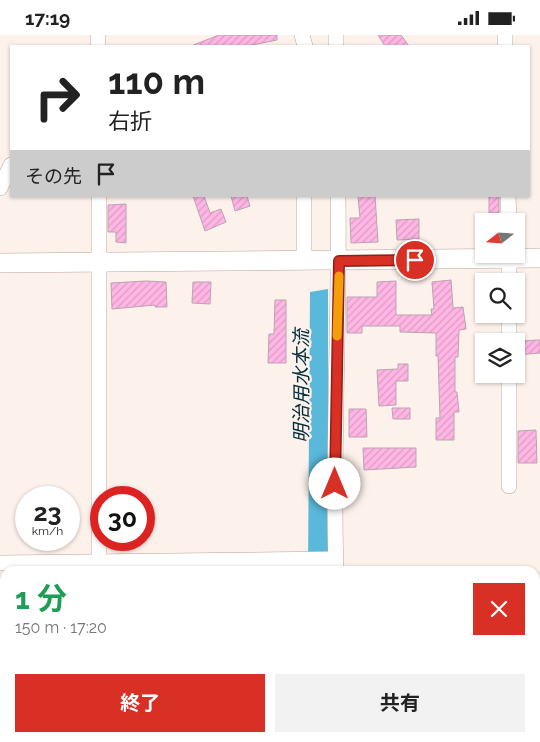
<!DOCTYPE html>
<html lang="ja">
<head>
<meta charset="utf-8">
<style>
	body { margin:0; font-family:Raleway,"Noto Sans JP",sans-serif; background:#f2f2f2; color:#222; height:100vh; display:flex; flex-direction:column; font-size:19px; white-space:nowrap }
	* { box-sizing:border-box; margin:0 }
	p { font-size:16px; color:#767676 }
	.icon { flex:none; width:28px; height:28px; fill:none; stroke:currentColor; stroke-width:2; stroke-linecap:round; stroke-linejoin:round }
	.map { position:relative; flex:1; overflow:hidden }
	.sheet { position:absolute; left:0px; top:531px; width:540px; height:176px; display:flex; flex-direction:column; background:#fff; border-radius:15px 15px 0 0; box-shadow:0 1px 4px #0004 }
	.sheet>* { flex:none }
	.top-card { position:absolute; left:10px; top:10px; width:520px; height:152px; border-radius:0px; box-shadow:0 1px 4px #0004; background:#fff; color:#222; overflow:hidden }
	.needle { width:32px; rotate:253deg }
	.fabs { position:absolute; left:475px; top:178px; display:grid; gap:10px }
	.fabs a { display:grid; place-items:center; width:50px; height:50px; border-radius:0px; background:#fff; box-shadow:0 1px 4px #0004; font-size:25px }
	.speed { position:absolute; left:15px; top:451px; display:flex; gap:10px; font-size:25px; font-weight:700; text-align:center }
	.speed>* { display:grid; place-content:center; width:65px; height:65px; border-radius:50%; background:#fff; box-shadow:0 1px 4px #0004; line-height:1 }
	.speed small { font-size:12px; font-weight:400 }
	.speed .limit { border:8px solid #d22; background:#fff; color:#111 }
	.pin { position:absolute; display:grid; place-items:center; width:42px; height:42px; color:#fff; margin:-21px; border:2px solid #fff; border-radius:50%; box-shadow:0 1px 5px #0007 }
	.me { position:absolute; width:55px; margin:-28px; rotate:0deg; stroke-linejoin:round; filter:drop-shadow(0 0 4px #0008) }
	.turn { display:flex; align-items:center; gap:18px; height:105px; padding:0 15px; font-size:22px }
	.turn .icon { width:65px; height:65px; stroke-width:2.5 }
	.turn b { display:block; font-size:35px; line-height:42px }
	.then { display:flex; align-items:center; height:48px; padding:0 15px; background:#0003; gap:10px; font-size:19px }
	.round { display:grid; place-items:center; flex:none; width:52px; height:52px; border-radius:0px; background:#f2f2f2 }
	.summary { display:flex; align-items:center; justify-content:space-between; height:85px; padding:0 15px }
	h1 { font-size:30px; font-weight:700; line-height:38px; color:#1e9e55 }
	.action { display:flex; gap:10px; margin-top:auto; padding:10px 15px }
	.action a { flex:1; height:58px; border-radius:0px; background:#d93025; color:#fff; font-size:20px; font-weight:700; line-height:58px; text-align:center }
	.action a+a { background:#f2f2f2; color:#222 }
	.status { display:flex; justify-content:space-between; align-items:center; height:35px; padding:0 25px; background:#fff; direction:ltr }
	.status svg { height:14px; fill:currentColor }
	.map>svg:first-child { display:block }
	.water { fill:#5ab8da }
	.building { fill:url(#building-hatch); stroke:#bba3b1 }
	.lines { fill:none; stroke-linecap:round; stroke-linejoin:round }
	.minor-tunnel { stroke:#d2c7c1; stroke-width:15; stroke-dasharray:15 8; stroke-linecap:butt }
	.minor-casing { stroke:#bca496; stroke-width:16 }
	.tertiary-casing { stroke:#bca496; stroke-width:20 }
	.motorway-casing { stroke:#bca496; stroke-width:29 }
	.minor { stroke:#fff; stroke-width:15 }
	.tertiary { stroke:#fff; stroke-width:19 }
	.motorway { stroke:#fff; stroke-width:28 }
	.route-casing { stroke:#8d1f18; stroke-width:12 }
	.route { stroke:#d93025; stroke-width:9 }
	.slow { stroke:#f59e0b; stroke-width:9 }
	.labels { text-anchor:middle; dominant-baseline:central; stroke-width:4.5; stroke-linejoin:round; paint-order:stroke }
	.water-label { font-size:19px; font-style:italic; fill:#012e3c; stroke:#fcf1eb }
</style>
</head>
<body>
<div class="status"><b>17:19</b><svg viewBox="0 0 49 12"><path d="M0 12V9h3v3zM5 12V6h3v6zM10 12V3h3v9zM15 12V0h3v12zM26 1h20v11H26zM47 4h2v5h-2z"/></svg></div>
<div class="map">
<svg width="540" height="707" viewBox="0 0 540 707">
	<defs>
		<pattern id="building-hatch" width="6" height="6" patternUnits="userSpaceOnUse" patternTransform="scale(1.25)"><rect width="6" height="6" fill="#ffb6e4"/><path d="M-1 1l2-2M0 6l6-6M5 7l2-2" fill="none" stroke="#db9cc3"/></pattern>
	</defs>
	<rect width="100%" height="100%" fill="#fcf1eb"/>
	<path class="water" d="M328,254v282h-20l2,-279z"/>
	<g class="building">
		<path d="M219,0h58v5l-30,6h-56z"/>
		<path d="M378,0h23l8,11h-24z"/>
		<path d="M193,161h11l6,17 11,-4 5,13 -21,9z"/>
		<path d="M231,161h16l3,10 -15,5z"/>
		<path d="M358,161h17l3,46 -27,1 -1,-25h10z"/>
		<rect x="489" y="161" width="10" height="17"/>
		<path d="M126,169v39l-10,-1v-10h-8v-27z"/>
		<path d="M419,184v20l-22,1 -1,-20z"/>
		<path d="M451,245l2,28 10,-1 3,22 -7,1 -1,27h-3v35h2l2,20h-5v28h-18v-22h4l-2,-62h-2v-23l-36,-1v-6h-38v7h-15v-36h30v-15l19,-1v34h36l-1,-6h3l-2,-27z"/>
		<path d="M146,246l20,1 1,25h-12v-2l-43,4 -1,-26z"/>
		<path d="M193,247h18l-1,22 -18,-1z"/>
		<path d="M275,265h11v63h-18l1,-29h5z"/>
		<path d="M540,305v13l-24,2 2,-14z"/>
		<path d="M398,329h10v17h-12v24l-17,1 -2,-36 21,-1z"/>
		<path d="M392,373h18v11h-17z"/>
		<path d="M349,374h17l1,28h-18z"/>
		<path d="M536,395l1,33h-19v-32z"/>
		<path d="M363,413h53v19l-52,3z"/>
	</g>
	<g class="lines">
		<path class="minor-tunnel" d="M535,637l5,1"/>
		<g class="minor-casing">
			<g id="minor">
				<path d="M98,0v11"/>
				<path d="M302,0l3,11"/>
				<path d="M336,0v11"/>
				<path d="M505,0v11"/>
				<path d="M0,153l11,-23"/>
				<path d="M99,161v375"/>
				<path d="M508,161l1,25"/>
				<path d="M509,219v27"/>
				<path d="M304,225v-64"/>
				<path d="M509,306v-27"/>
				<path d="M509,451v-112"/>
				<path d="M0,528l335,-4"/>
				<path d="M336,536c-4,-125 4,-250 2,-375"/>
				<path d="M535,611l5,-6"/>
				<path d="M101,702v5"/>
				<path d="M340,702v5"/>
				<path d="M465,707l3,-5"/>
			</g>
		</g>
		<g class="tertiary-casing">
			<path id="tertiary" d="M0,228l540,-5"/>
		</g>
		<g class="motorway-casing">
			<g id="motorway">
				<path d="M535,669l5,-8"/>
				<path d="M513,707l3,-5"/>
			</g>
		</g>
		<use href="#minor" class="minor"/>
		<use href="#tertiary" class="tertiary"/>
		<use href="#motorway" class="motorway"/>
	</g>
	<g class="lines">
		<g class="route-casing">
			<path id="route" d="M335,449l4,-223 76,-1"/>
		</g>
		<use href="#route" class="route"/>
		<path class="slow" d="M337,301l2,-60"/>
	</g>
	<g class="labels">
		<g class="water-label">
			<text transform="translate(301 351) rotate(-90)">明治用水本流</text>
		</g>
	</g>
</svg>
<div class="fabs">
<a><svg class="needle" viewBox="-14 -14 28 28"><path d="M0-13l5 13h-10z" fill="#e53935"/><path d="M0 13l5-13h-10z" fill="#767676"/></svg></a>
<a><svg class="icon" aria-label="search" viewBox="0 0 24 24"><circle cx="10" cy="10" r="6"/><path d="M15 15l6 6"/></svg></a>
<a><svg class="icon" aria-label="layers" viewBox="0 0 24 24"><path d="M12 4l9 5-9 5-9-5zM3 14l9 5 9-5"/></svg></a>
</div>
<div class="speed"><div>23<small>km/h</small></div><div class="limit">30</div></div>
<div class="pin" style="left:415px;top:225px;background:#d93025"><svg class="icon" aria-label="arrive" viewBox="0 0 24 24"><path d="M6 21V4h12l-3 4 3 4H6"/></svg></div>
<svg class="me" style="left:335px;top:449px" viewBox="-20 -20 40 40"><circle r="19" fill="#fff"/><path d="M0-13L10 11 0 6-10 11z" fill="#d93025"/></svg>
<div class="top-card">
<div class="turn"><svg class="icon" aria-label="right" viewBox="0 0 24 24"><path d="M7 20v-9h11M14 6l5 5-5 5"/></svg><div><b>110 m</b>右折</div></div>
<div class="then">その先<svg class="icon" aria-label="arrive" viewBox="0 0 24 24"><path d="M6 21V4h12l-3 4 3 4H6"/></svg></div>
</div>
<section class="sheet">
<div class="summary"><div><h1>1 分</h1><p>150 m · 17:20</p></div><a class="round" style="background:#d93025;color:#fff"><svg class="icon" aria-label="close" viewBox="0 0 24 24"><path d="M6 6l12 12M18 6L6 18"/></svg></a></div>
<div class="action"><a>終了</a><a>共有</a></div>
</section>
</div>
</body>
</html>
